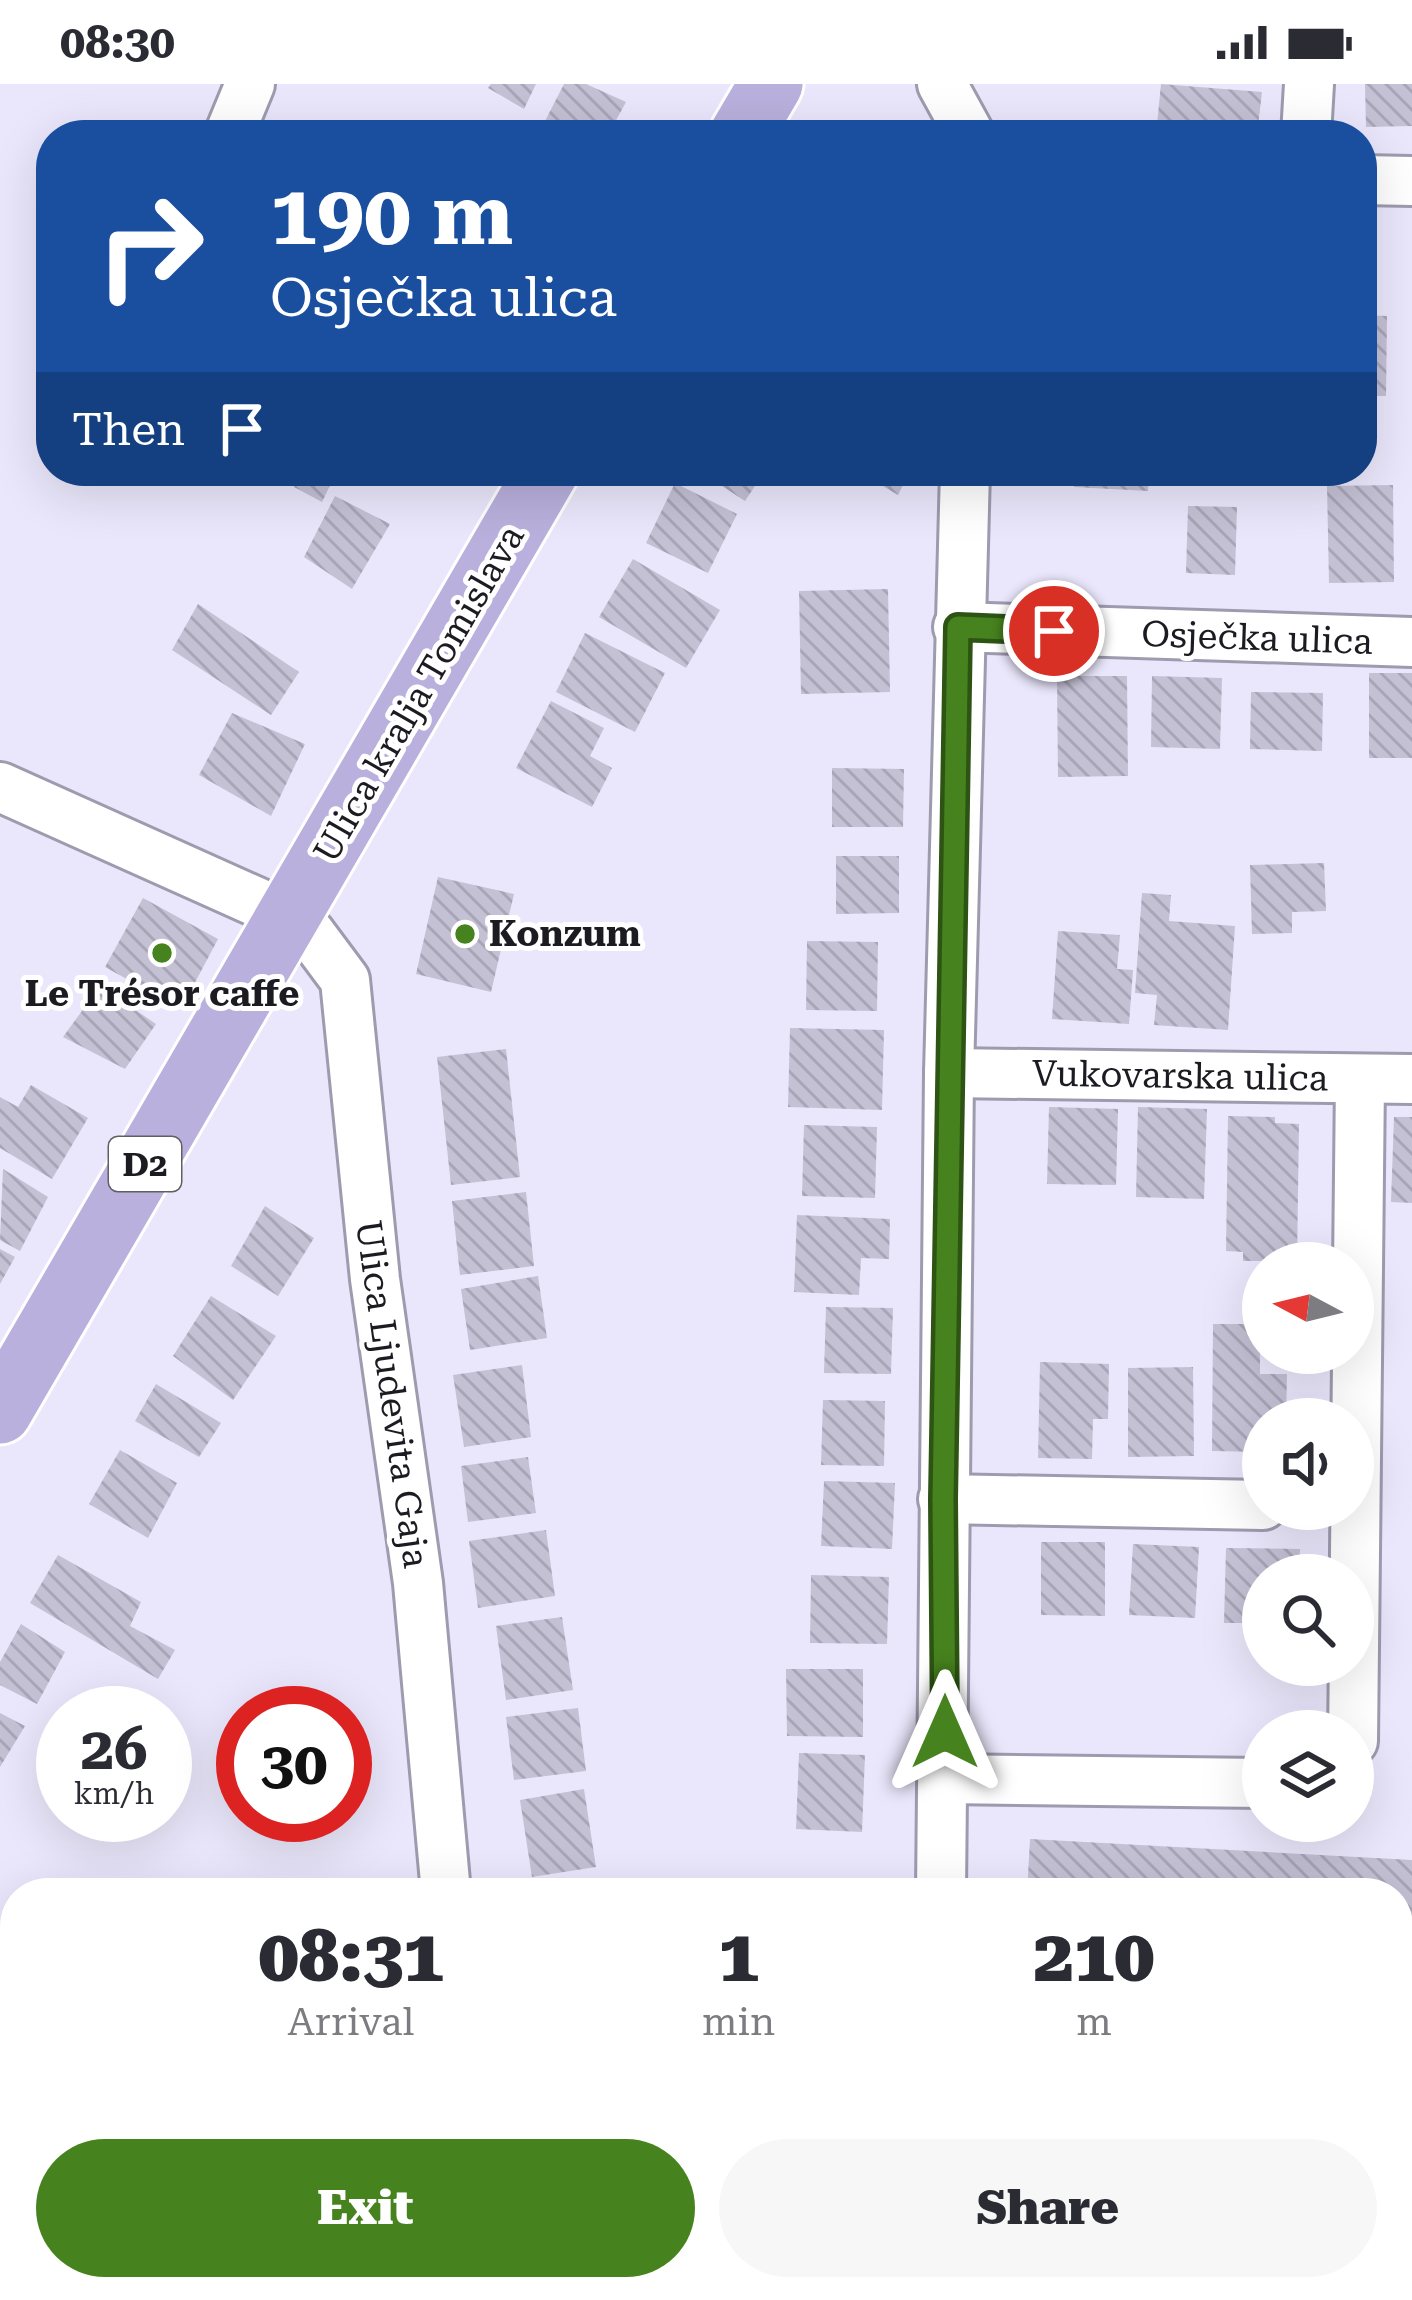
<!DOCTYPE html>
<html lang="en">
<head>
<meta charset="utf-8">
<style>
	body { margin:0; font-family:"Roboto Serif",serif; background:#f7f7f7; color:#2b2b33; height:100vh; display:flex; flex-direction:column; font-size:45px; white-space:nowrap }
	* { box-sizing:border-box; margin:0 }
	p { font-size:39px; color:#7c7c81 }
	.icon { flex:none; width:66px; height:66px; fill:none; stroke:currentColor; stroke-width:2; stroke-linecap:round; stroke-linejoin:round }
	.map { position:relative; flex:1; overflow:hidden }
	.panel { position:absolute; left:0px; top:1794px; width:1413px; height:423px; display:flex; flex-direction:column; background:#fff; border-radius:48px 48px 0 0; box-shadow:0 12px 48px #0002 }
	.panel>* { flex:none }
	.banner { position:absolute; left:36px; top:36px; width:1341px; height:366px; border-radius:48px; box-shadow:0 12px 48px #0002; background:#1a4fa0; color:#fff; overflow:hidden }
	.needle { width:78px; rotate:277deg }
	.controls { position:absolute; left:1242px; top:1158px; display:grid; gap:24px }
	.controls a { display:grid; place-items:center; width:132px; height:132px; border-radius:50%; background:#fff; box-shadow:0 12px 48px #0002; font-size:60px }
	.speed { position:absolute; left:36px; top:1602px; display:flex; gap:24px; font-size:60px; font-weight:700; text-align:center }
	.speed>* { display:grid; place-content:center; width:156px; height:156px; border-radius:50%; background:#fff; box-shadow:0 12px 48px #0002; line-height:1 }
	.speed small { font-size:30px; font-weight:400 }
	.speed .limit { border:18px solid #d22; background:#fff; color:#111 }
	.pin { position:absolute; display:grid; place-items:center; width:102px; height:102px; color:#fff; margin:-51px; border:6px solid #fff; border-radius:50%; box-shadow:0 3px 12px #0007 }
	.me { position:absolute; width:132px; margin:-66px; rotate:0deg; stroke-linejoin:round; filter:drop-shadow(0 0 9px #0008) }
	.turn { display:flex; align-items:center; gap:42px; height:252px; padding:0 36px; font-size:54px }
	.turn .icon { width:156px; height:156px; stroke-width:2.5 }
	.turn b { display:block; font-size:84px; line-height:102px }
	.then { display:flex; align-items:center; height:114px; padding:0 36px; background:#0003; gap:24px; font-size:45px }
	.eta { display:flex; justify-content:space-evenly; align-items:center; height:204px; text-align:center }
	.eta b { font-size:72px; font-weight:800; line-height:84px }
	.primary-button { display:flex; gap:24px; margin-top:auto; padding:24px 36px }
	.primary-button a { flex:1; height:138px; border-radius:72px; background:#46821e; color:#fff; font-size:48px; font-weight:800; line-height:138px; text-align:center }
	.primary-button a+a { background:#f7f7f7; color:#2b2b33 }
	.status { display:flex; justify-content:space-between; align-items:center; height:84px; padding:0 60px; background:#fff; direction:ltr }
	.status svg { height:33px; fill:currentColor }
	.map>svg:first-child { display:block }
	.grass { fill:#c5ddb9 }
	.building { fill:url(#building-back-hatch) }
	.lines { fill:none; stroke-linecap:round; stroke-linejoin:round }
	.minor-casing { stroke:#9d9bae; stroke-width:54 }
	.major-casing { stroke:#fff; stroke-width:69 }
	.minor { stroke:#fff; stroke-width:48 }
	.major { stroke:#b9b0dd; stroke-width:63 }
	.route-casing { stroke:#2e5414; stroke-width:30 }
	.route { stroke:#46821e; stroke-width:21 }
	.poi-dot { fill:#46821e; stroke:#fff; stroke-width:4.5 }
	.labels { text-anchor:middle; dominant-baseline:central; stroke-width:10; stroke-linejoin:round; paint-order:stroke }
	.shield { fill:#fff; stroke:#605f64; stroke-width:3 }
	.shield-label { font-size:33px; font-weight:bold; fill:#1c1b22 }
	.street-label { font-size:36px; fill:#1c1b22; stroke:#fff }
	.poi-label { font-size:36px; font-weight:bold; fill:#1c1b22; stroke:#fff; text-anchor:start }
</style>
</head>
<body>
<div class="status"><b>08:30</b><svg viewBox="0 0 49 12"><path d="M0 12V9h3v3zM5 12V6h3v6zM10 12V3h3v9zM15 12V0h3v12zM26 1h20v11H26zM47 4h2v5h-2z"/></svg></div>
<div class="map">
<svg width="1412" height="2216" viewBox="0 0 1412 2216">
	<defs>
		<pattern id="building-back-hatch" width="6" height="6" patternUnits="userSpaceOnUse" patternTransform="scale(3)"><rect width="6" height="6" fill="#c4c1d5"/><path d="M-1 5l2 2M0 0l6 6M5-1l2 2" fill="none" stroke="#a8a5b7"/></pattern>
	</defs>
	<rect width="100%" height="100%" fill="#eae7fc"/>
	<path class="grass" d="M1398,1996l14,3v217h-386l3,-14h369z"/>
	<g class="building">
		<path d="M491,0h45l-12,25 -36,-21z"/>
		<path d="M564,0h22l40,18 -18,33h-47l-18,-10z"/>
		<path d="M1161,0l101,8 -5,43h-101z"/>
		<path d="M1365,0h47v42l-46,1z"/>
		<path d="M1362,231l25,1 -1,80h-24z"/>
		<path d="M302,387h35l-15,31 -28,-15z"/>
		<path d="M699,387h66l-20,30z"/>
		<path d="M857,387h53l-12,24z"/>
		<path d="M1074,387h75l-1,20 -74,-4z"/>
		<path d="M675,399l62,31 -29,59 -62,-30z"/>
		<path d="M1393,401l1,97 -65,1 -2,-97z"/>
		<path d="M335,412l55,28 -38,65 -48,-32z"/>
		<path d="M1188,422l49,1 -2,68 -49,-2z"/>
		<path d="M633,475l87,51 -34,58 -87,-51z"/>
		<path d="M888,505l2,103 -89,2 -2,-103z"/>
		<path d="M198,520l101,68 -28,43 -99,-65z"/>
		<path d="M585,549l80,40 -30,59 -79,-40z"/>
		<rect x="1369" y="589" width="43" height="85"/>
		<path d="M1057,592h70l1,100 -70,1z"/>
		<path d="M1152,592l70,2 -2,71 -69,-2z"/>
		<path d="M1251,608l72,1 -1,58 -72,-2z"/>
		<path d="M551,617l53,27 -14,28 22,12 -20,39 -76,-39z"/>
		<path d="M232,629l73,31 -34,72 -72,-41z"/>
		<path d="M832,684l72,1 -1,58h-71z"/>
		<path d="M836,772h63v57l-63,1z"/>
		<path d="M1324,779l2,48 -34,1v21l-40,1 -2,-69z"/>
		<path d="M438,793l76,17 -23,98 -75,-18z"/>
		<path d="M1142,809l29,2 -2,26 66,5 -7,104 -74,-5 3,-30 -22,-2z"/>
		<path d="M143,814l75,41 -37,70 -76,-42z"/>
		<path d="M1058,847l62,4 -3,34 16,1 -4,54 -77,-5z"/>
		<path d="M807,857l71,1 -1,69 -71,-1z"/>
		<path d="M100,902l56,38 -31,45 -62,-32z"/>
		<path d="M790,944l94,2 -2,80 -94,-3z"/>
		<path d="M506,965l14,128 -69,8 -14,-128z"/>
		<path d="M31,1001l57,33 -36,61 -52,-31v-51l18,10z"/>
		<path d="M1049,1023l69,2 -2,76 -69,-1z"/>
		<path d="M1138,1023l69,2 -3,90 -68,-2z"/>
		<path d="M1228,1032l47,1v6l24,1 -2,137h-54v-9l-17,-1z"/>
		<path d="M1394,1033h18v86l-21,-1z"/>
		<path d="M804,1041l73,2 -2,71 -73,-2z"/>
		<path d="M3,1085l45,28 -28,54 -20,-11z"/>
		<path d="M526,1108l8,74 -74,9 -8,-74z"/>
		<path d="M265,1122l49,32 -36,58 -47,-30z"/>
		<path d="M797,1131l93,4 -1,40 -28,-1 -2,37 -65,-3z"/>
		<path d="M0,1165l15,8 -15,27z"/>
		<path d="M538,1192l9,62 -77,12 -9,-61z"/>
		<path d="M211,1212l65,40 -43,64 -60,-44z"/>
		<path d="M826,1223l67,1 -2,66 -67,-1z"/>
		<path d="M1213,1240h47v50h27l-1,45h-23v33l-51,-1z"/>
		<path d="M1040,1278l69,2 -1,55h-15l-1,40 -54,-1z"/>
		<path d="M522,1281l9,72 -67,10 -11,-72z"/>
		<path d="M1193,1283l1,89 -66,1v-89z"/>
		<path d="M156,1300l65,39 -22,34 -64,-36z"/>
		<path d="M823,1316l62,1 -1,65 -63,-1z"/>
		<path d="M120,1366l57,33 -29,55 -59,-34z"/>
		<path d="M528,1373l8,56 -68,9 -7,-56z"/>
		<path d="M824,1397l71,2 -3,66 -71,-3z"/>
		<path d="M546,1446l9,66 -77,12 -9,-67z"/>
		<path d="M1041,1458h64v74l-64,-1z"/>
		<path d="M1133,1460l66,3 -4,71 -66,-3z"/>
		<path d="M1226,1464l74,1 -1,26h-36v48h-39z"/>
		<path d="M58,1471l83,47 -11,24 45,24 -17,29 -128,-76z"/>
		<path d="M811,1491l78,2 -2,67 -77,-1z"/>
		<path d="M562,1533l11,73 -67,10 -10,-74z"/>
		<path d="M21,1540l44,28 -28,52 -37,-19v-23z"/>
		<path d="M786,1585h77v68l-76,-1z"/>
		<path d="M578,1624l8,63 -72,9 -8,-63z"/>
		<path d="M0,1629l25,13 -25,41z"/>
		<path d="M799,1669l66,2 -3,77 -66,-3z"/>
		<path d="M584,1705l12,78 -64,10 -12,-77z"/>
		<path d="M1030,1755l382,21v79l-14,-1v-45h-371z"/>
		<path d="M790,2202h67l-1,14h-67z"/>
	</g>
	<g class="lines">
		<g class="minor-casing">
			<g id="minor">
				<path d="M942,0l28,51"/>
				<path d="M229,51l21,-51"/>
				<path d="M1306,51l3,-51"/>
				<path d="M1362,96l50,1"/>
				<path d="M958,543l454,15"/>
				<path d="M0,703l290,130 20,16 35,47 30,299 43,304 28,310"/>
				<path d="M949,989l463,6"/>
				<path d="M943,1415l320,6"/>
				<path d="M1353,1657l7,-662"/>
				<path d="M945,1695l318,4"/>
				<path d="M941,1809l8,-820 16,-602"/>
				<path d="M385,2216l6,-14"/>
				<path d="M928,2216l1,-14"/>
			</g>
		</g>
		<g class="major-casing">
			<g id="major">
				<path d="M741,51l30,-51"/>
				<path d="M0,1328l547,-941"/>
			</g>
		</g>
		<use href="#minor" class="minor"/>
		<use href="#major" class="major"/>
	</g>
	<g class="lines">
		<g class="route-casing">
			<path id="route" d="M945,1648l-2,-233 15,-872 96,4"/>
		</g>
		<use href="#route" class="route"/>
	</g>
	<g class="poi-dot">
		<circle cx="465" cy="850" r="12"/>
		<circle cx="162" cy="869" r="12"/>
	</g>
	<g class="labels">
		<rect class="shield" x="109" y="1053" width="72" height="54" rx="9"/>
		<g class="shield-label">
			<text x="145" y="1080">D2</text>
		</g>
		<g class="street-label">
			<text transform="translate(1257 554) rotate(2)">Osječka ulica</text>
			<text transform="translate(419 610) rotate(-60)">Ulica kralja Tomislava</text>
			<text transform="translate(1180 992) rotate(1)">Vukovarska ulica</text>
			<text transform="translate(392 1310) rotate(82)">Ulica Ljudevita Gaja</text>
		</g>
		<g class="poi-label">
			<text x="489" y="850">Konzum</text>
			<text x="162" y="910" text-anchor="middle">Le Trésor caffe</text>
		</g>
	</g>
</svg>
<div class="controls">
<a><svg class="needle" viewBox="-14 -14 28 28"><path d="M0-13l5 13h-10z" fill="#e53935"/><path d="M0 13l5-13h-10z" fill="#7c7c81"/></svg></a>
<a><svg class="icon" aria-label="sound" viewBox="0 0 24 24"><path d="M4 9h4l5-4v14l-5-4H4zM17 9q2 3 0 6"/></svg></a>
<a><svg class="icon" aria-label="search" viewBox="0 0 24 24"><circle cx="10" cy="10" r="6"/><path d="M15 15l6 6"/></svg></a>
<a><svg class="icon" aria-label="layers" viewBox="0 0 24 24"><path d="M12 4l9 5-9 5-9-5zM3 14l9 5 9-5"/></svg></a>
</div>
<div class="speed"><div>26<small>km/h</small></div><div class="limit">30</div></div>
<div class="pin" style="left:1054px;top:547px;background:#d93025"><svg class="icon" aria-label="arrive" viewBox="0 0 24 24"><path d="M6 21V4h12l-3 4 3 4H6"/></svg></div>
<svg class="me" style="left:945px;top:1648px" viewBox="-20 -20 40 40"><path d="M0-17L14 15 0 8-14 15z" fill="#46821e" stroke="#fff" stroke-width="4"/></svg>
<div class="banner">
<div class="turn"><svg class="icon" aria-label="right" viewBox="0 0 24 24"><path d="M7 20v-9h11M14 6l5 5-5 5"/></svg><div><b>190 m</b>Osječka ulica</div></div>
<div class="then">Then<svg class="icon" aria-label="arrive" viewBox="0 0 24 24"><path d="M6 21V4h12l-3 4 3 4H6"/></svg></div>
</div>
<section class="panel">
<div class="eta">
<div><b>08:31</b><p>Arrival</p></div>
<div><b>1</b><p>min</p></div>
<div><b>210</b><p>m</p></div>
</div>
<div class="primary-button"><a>Exit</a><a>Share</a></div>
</section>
</div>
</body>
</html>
